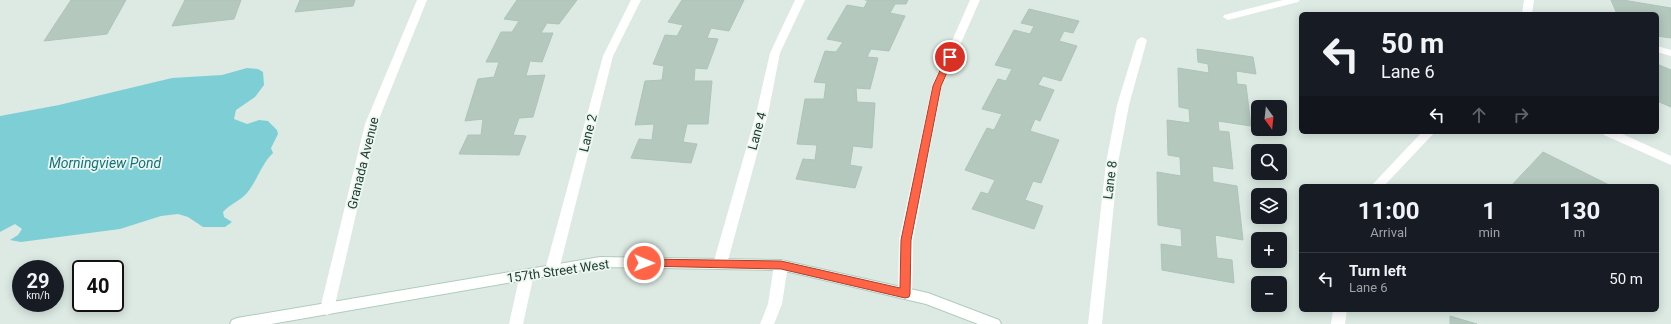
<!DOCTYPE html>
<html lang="en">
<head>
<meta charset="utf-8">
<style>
	body { margin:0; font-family:Roboto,sans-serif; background:#20242c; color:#f1f3f6; height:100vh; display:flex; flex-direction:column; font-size:15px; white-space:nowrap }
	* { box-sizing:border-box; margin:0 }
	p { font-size:13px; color:#9ea1a6 }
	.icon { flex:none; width:22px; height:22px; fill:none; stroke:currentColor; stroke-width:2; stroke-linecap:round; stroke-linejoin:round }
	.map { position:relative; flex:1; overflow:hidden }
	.side { position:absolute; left:1299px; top:184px; width:360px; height:128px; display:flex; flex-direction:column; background:#171b24; border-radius:6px; box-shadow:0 2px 10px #0003 }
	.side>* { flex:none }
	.hud { position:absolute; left:1299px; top:12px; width:360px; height:122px; border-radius:6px; box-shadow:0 2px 10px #0003; background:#171b24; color:#f1f3f6; overflow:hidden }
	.needle { width:26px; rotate:165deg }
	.tools { position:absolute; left:1251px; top:100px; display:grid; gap:8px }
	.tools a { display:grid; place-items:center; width:36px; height:36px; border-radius:6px; background:#171b24; box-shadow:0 2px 10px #0003; font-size:20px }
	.speed { position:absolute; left:12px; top:260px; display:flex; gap:8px; font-size:20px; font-weight:700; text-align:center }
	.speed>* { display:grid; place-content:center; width:52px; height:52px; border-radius:50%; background:#171b24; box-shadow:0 2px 10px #0003; line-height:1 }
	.speed small { font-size:10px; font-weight:400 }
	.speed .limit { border:2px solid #111; border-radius:6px; background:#fff; color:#111 }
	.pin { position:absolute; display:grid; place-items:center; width:34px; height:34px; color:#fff; margin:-17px; border:2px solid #fff; border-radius:50%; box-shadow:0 1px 4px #0007 }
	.me { position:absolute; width:44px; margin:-22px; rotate:91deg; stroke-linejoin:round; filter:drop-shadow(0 0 3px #0008) }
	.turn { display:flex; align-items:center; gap:14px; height:84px; padding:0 16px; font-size:18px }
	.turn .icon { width:52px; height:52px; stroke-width:2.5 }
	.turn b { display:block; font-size:28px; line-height:34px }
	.lanes { display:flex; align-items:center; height:38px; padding:0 16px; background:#0003; justify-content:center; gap:20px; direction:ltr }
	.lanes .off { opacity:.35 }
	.eta { display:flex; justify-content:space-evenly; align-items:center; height:68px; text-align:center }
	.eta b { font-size:24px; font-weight:700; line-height:28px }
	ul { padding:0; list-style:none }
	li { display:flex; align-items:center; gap:12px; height:52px; padding:0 16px; border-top:1px solid #363941 }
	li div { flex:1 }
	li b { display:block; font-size:15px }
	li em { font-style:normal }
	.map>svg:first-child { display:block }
	.water { fill:#7ecfd5 }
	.building { fill:#b4c8be; stroke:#aec4b9 }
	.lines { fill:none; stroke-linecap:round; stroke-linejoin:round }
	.secondary-casing { stroke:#afcbbe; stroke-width:2 }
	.lane { fill:#fff; fill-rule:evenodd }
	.street { fill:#fff; fill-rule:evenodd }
	.secondary { fill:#fff; fill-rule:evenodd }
	.route { fill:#ff6446; stroke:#a6412e }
	.labels { text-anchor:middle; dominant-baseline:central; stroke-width:3.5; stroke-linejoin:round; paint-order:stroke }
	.street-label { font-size:13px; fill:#1d3a30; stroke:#edf7f1 }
	.water-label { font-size:14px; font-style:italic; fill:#13727b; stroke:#edf7f1 }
</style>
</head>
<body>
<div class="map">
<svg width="1671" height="324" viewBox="0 0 1671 324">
	<rect width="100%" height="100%" fill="#dceae3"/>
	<path class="water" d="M247,68l11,1 5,3 1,13 -9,12 -19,13 -2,9 13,5 12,-4 9,1 9,9 1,4 -7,14 2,5c-11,10 -16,28 -26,40 -8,9 -16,10 -24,19l1,5 8,5 -7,5h-22l-15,-10 -10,-3 -17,2 -41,13 -99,13 -11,-2 8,-5 4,-6 -7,-5 -15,8v-116l59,-11 113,-27 50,-3z"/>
	<g class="building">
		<path d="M71,0h55l-19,34 -63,7z"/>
		<path d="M185,0h56l-7,19 -62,7z"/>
		<path d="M300,0h55l-2,6 -58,6z"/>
		<path d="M517,0h60l-18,24 -12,-1 -6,10h12l-11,29 -12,-1 -4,15 19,-1 -12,42 -14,1 -6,17 13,1 -7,19 -60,-1 9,-19h13l2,-16 -18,2 13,-42 16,-2 5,-15h-13l15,-30h11l7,-11 -15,-2z"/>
		<path d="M682,0h62l-15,31 -18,-3 -4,10 11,1 -11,30 -12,-1 -1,13h18l-4,43h-21l-4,18 14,2 -6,19 -60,-5 8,-19 13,1 2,-16 -19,1 10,-44 17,-1 2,-14 -11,-2 12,-29 12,1 6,-11 -15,-3z"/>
		<path d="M865,0h43l-2,4h-11l-5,9 15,3 -16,35 -18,-2 -4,8 11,1 -8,31 -14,-1 1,14 18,1 -3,45 -19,-2 -3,19 12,2 -7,21 -59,-9 7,-20 12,1 2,-15 -20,-1 8,-45h19l2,-16 -12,-1 11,-31 11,1 7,-10 -16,-3 20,-34 17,3 4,-8z"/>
		<path d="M1611,0h12l48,8v30l-14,-2v-22h-40z"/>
		<path d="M1029,9l50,12 -6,12 -9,-2 -5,10 18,5 -16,35 -18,-5 -5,9 16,5 -14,31 -5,-2 -5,12 29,9 -18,43 -8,-2 -8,19 18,6 -9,23 -62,-20 9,-17 7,2 7,-14 -30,-10 22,-42 7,2 8,-16 -20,-5 16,-30 8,2 6,-12 -17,-4 19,-35 16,4 4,-8 -13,-3z"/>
		<path d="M1197,49l56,8 3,17 -20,-3 1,13 9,1 5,41 -33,-5 1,10 10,1 4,37 -21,-3 1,16 24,4 6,54 -28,-5 2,23 15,2 2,23 -72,-13 -1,-26 21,3 -1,-18 -23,-4 -1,-53 24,4 -1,-19 -12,-2 -1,-35 23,3 -1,-14 -10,-2 -1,-39 31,5 -1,-9 -10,-2z"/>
		<path d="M1657,64l14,6v37l-14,-6z"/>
		<path d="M1543,152l68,34h-100z"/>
		<path d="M1450,316l27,8h-27z"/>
	</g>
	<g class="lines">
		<g class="secondary-casing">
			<path id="secondary" d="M600,257l181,3 147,33 71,27 2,4h-23l-52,-20 -145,-34 -181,-3 -329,57h-41l2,-4 5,-2z"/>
		</g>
		<g class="lane">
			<path d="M1283,0h17l-2,2 -70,18 -5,-3 1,-2z"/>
			<path d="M1657,46l14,4v6l-14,-4z"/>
		</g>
		<g class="street">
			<path d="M417,0h10l-50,124 -43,185 -2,4 -5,2 -5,-2 -2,-4 45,-185z"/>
			<path d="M631,0h10l-28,56 -54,214 -2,4 -5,1 -5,-1 -2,-4 58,-214z"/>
			<path d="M795,0h10l-25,53 -12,61 -41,150 -2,4 -5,1 -5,-1 -2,-4 43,-150 14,-61z"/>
			<path d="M970,0h10l-38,86 -29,154 -1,54 -2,4 -5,1 -5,-1 -2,-4 1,-54 33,-154z"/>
			<path d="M1524,0h10l-2,14h-10z"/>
			<path d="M1142,37l5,3 -18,65 -11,58 -16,161h-14l18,-161 11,-58 20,-65z"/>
			<path d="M1422,132h13l-51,54h-13z"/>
			<path d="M1602,132h16l53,24v9l-67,-30z"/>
			<path d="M781,260l5,1 2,4 -6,39 -8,20h-14l8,-20 6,-39 2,-4z"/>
			<path d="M527,269l5,1 2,4 -11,50h-14l11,-50 2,-4z"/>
			<path d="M1333,310h14l-2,14h-14z"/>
		</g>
		<use href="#secondary" class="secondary"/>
	</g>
	<path class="route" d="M947,55h3l4,2 -13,29 -30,154 -1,54 -1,3 -4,1 -124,-29 -140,-3 -2,-3 5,-4 137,2 119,27 1,-48 32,-154z"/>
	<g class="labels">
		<g class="street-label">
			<text transform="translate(757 131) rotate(-75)">Lane 4</text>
			<text transform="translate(588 133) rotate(-76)">Lane 2</text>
			<text transform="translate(363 163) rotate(-76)">Granada Avenue</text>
			<text transform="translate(1110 180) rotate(-83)">Lane 8</text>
			<text transform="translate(558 271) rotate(-8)">157th Street West</text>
		</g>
		<g class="water-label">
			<text x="105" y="163">Morningview Pond</text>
		</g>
	</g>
</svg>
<div class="tools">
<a><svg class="needle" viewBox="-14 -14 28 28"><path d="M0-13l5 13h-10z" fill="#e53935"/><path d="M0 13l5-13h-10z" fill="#9ea1a6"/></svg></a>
<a><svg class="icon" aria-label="search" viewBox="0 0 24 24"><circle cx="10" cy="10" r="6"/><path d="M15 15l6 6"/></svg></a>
<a><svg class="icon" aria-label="layers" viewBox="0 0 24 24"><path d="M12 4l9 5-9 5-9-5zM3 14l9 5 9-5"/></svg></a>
<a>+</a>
<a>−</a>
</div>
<div class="speed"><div>29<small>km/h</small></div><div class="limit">40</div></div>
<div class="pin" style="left:950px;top:57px;background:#d93025"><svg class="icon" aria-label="arrive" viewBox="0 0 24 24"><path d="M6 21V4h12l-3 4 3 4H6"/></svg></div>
<svg class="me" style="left:644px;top:263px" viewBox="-20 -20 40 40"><circle r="17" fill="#ff6446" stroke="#fff" stroke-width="3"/><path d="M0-11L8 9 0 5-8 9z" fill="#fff"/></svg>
<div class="hud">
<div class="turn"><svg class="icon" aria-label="left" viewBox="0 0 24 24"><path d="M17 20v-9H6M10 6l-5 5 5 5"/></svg><div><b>50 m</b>Lane 6</div></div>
<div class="lanes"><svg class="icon" aria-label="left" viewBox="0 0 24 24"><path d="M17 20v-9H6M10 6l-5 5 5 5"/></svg><svg class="icon off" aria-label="ahead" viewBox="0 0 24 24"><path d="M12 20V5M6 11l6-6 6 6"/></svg><svg class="icon off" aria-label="right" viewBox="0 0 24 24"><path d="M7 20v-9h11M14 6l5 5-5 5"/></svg></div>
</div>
<section class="side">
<div class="eta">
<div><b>11:00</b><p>Arrival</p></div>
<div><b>1</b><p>min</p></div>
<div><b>130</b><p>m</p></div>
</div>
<ul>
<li><svg class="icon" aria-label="left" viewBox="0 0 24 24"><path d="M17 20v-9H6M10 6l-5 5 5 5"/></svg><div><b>Turn left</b><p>Lane 6</p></div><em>50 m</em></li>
</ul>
</section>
</div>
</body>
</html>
